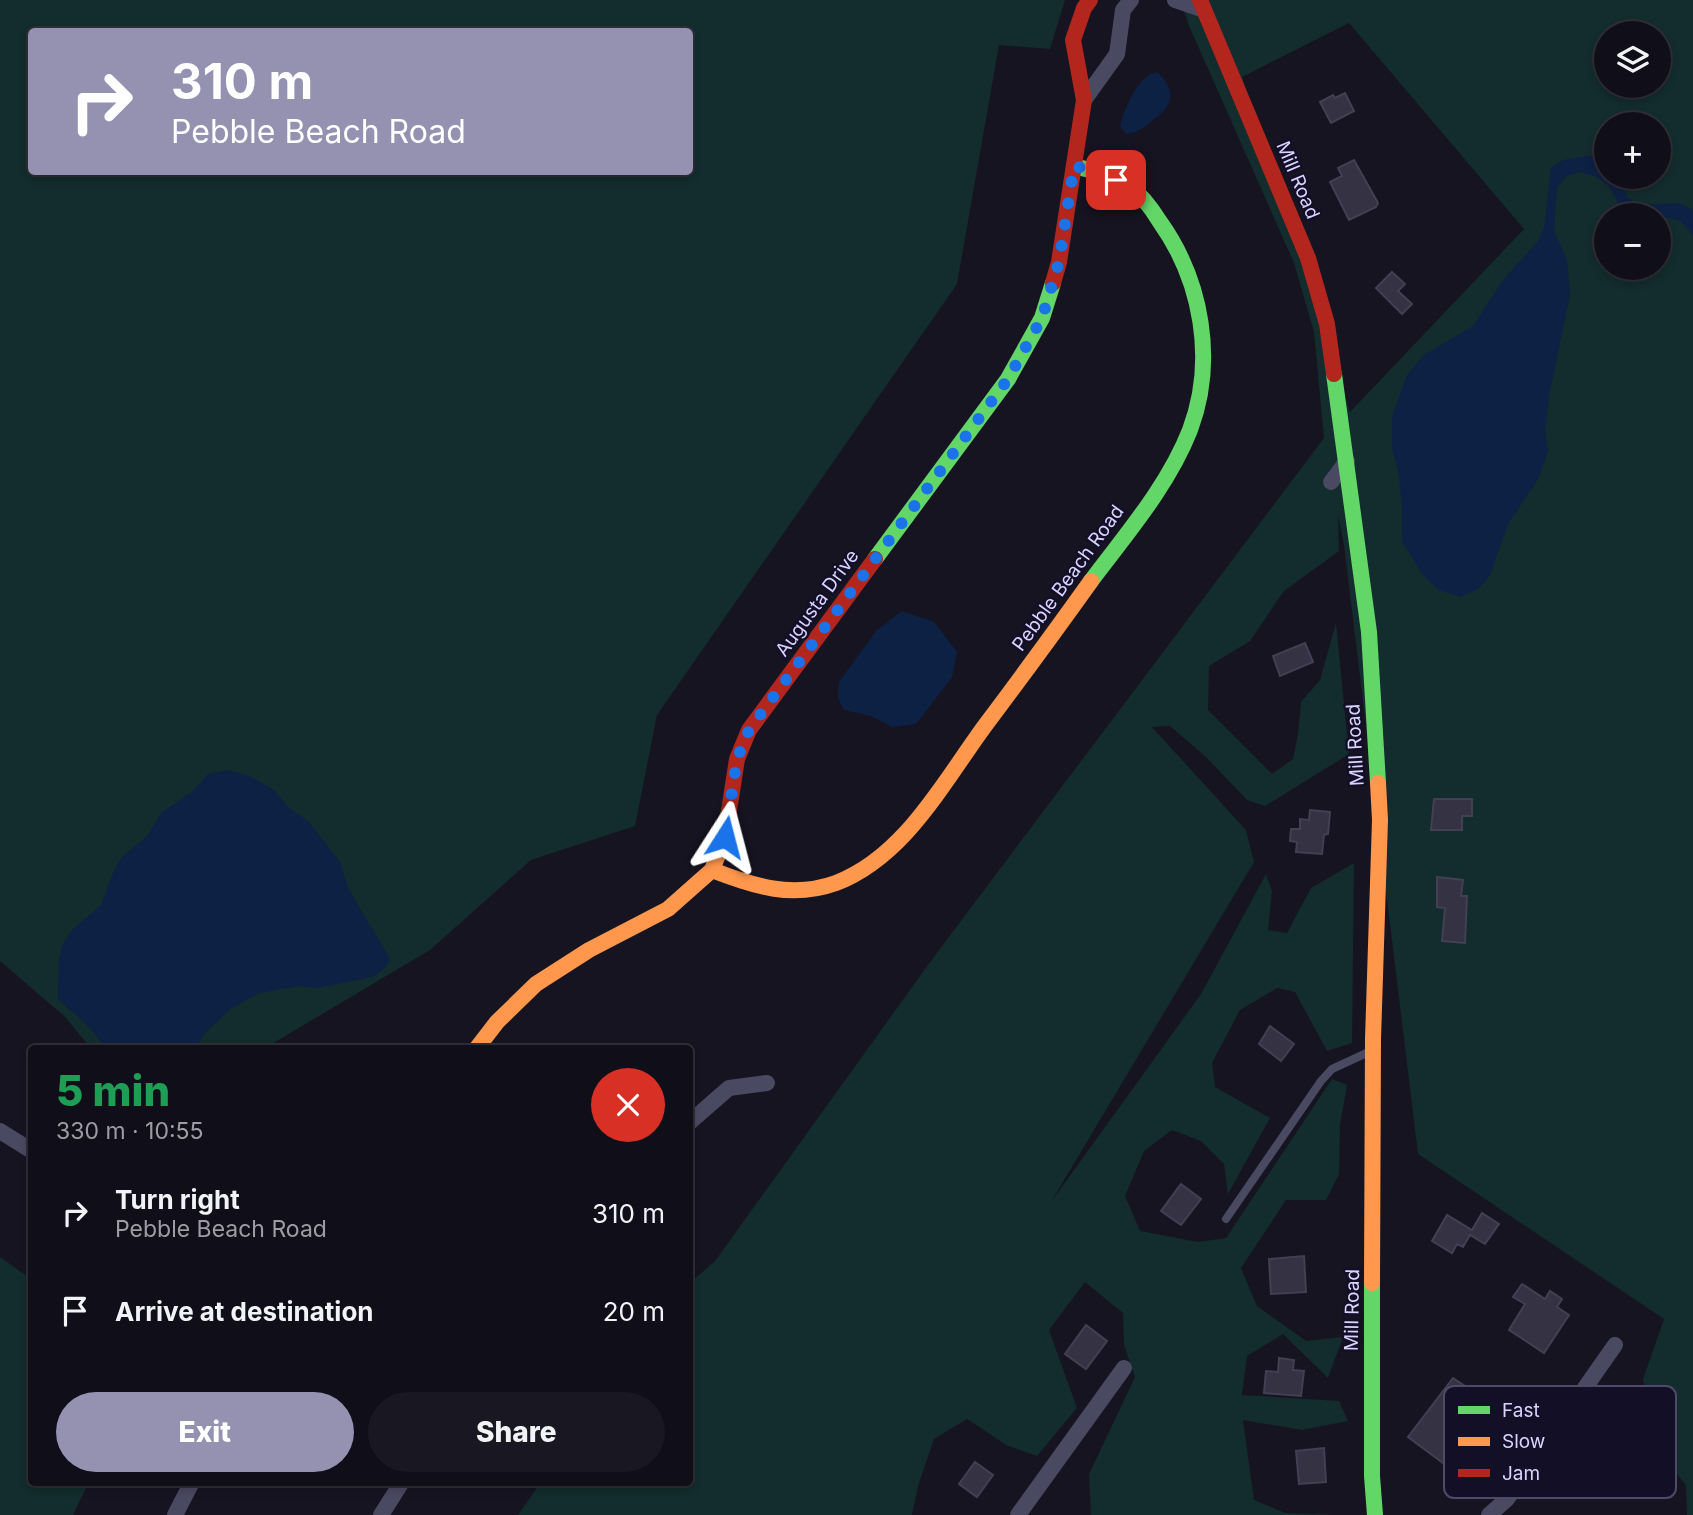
<!DOCTYPE html>
<html lang="en">
<head>
<meta charset="utf-8">
<style>
	body { margin:0; font-family:Inter,sans-serif; background:#191822; color:#f1f3f6; height:100vh; display:flex; flex-direction:column; font-size:26px; white-space:nowrap }
	* { box-sizing:border-box; margin:0 }
	p { font-size:23px; color:#9c9ca2 }
	.icon { flex:none; width:38px; height:38px; fill:none; stroke:currentColor; stroke-width:2; stroke-linecap:round; stroke-linejoin:round }
	.map { position:relative; flex:1; overflow:hidden }
	.drawer { position:absolute; left:28px; top:1045px; width:665px; height:441px; display:flex; flex-direction:column; background:#100f19; border-radius:7px; box-shadow:0 4px 10px #0003,0 0 0 2px #302f38 }
	.drawer>* { flex:none }
	.banner { position:absolute; left:28px; top:28px; width:665px; height:147px; border-radius:7px; box-shadow:0 4px 10px #0003,0 0 0 2px #302f38; background:#9591b1; color:#fff; overflow:hidden }
	.buttons { position:absolute; left:1594px; top:21px; display:grid; gap:14px }
	.buttons a { display:grid; place-items:center; width:77px; height:77px; border-radius:50%; background:#100f19; box-shadow:0 4px 10px #0003,0 0 0 2px #302f38; font-size:35px }
	.pin { position:absolute; display:grid; place-items:center; width:60px; height:60px; color:#fff; margin:-30px; border-radius:14px; box-shadow:0 4px 10px #0006 }
	.me { position:absolute; width:77px; margin:-38px; rotate:9deg; stroke-linejoin:round; filter:drop-shadow(0 0 5px #0008) }
	.turn { display:flex; align-items:center; gap:24px; height:147px; padding:0 28px; font-size:32px }
	.turn .icon { width:91px; height:91px; stroke-width:2.5 }
	.turn b { display:block; font-size:49px; line-height:60px }
	.round { display:grid; place-items:center; flex:none; width:74px; height:74px; border-radius:37px; background:#191822 }
	.headline { display:flex; align-items:center; justify-content:space-between; height:119px; padding:0 28px }
	h1 { font-size:42px; font-weight:800; line-height:52px; color:#1e9e55 }
	.action { display:flex; gap:14px; margin-top:auto; padding:14px 28px }
	.action a { flex:1; height:80px; border-radius:42px; background:#9591b1; color:#fff; font-size:28px; font-weight:800; line-height:80px; text-align:center }
	.action a+a { background:#191822; color:#f1f3f6 }
	ul { padding:0; list-style:none }
	li { display:flex; align-items:center; gap:21px; height:98px; padding:0 28px }
	li div { flex:1 }
	li b { display:block; font-size:26px }
	li em { font-style:normal }
	.map>svg:first-child { display:block }
	.green { fill:#132c2d; fill-rule:evenodd }
	.water { fill:#0d2144 }
	.building { fill:#343243; stroke:#433f54; stroke-width:2 }
	.lines { fill:none; stroke-linecap:round; stroke-linejoin:round }
	.lane { stroke:#4a4962; stroke-width:8 }
	.street { stroke:#4a4962; stroke-width:16 }
	.fast { stroke:#63d668; stroke-width:16 }
	.slow { stroke:#ff974d; stroke-width:16 }
	.jam { stroke:#b3261e; stroke-width:16 }
	.route { stroke:#1a73e8; stroke-width:12; stroke-dasharray:0 21.6 }
	.labels { text-anchor:middle; dominant-baseline:central; stroke-width:5; stroke-linejoin:round; paint-order:stroke }
	.street-label { font-size:19px; fill:#d9d4ff; stroke:#130f26 }
	.key { fill:#130f26; stroke:#4e4a67; stroke-width:2 }
	.key-label { font-size:19px; fill:#d9d4ff }
</style>
</head>
<body>
<div class="map">
<svg width="1693" height="1515" viewBox="0 0 1693 1515">
	<rect width="100%" height="100%" fill="#161421"/>
	<g class="green">
		<path d="M0,0h1065l-15,49 -51,-4 -42,239 -300,431 -22,111 -104,34 -101,90 -165,98h-174l-27,-32 -64,-55zM32,32h658v140h-658z"/>
		<path d="M1180,0h513v1515h-6l-1,-29 -34,-47 -9,-60 21,-60 -246,-165 -74,-609 -6,-30 1,36 -55,40 -34,50 -41,25 -1,44 64,64 21,-15 5,-25 3,-32 19,-22 16,-57 13,131 -84,52 -18,-6 -40,-42 -37,-32 -18,1 94,103 8,32 -203,340 150,-208 65,-120 6,17 -4,39 19,3 24,-45 43,-25 -2,180 -25,8 -32,-59 -18,-4 -37,22 -28,53 3,24 55,31 -42,76 -4,-30 -23,-23 -29,-11 -28,21 -19,45 15,35 58,11 28,-4 106,-159 15,6 -7,40 -1,49 -13,26h-40l-45,68 16,38 49,35 37,-4 -15,41 -45,-44 -36,22 -5,39 97,6 9,20 -46,9 -59,-10 11,80 31,13 50,2h-244l-2,-41 46,-97 -11,-32 -1,-32 -38,-31 -36,48 28,78 -40,48 -31,-11 -39,-26 -33,20 -16,47 -6,29h-394l23,-33h149v-199l25,-22 218,-303 391,-520 -10,-106 -20,-69 -104,-235zM1349,23l175,206 -174,183 -108,-335zM1606,33h53v53h-53zM1606,124h53v53h-53zM1606,215h53v53h-53z"/>
		<path d="M0,1257l31,22 1,203h57l-16,33h-73z"/>
	</g>
	<g class="water">
		<path d="M1157,72c22,20 15,35 -6,50 -9,6 -14,11 -25,12l-6,-8c5,-18 17,-50 37,-54z"/>
		<path d="M1589,156l17,5v16h18v12l4,9c5,2 11,6 16,6 17,3 35,-7 49,7v25c-9,-15 -16,-18 -34,-19v-2h-25l-14,-9 -12,-21 -13,-9 -16,-4 -12,4 -10,11 -3,44 13,29 3,35 -21,101 -4,35 3,20 -10,28 -30,45 -18,51 -12,14 -18,8 -21,-7 -18,-17 -19,-32v-33l-3,-33 -7,-27v-31l15,-42 17,-20 49,-29 30,-46 35,-39 6,-13 7,-60 12,-8z"/>
		<path d="M902,611l32,11 23,30 -5,25 -36,47 -24,3 -21,-11 -27,-6 -6,-12 1,-16 38,-52z"/>
		<path d="M227,770l22,6 25,14 14,17 20,14 32,41 8,26 42,71 -5,9 -13,9 -55,11 -18,-2 -40,7 -30,17 -24,23 -10,15h-87c-10,-7 -15,-17 -24,-26 -8,-8 -18,-14 -26,-23l1,-39 3,-14 9,-15 30,-26 14,-37 8,-12 24,-20 14,-23 32,-22 15,-17z"/>
	</g>
	<g class="building">
		<path d="M1345,93l9,18 -23,12 -11,-21 13,-7 2,3z"/>
		<path d="M1354,160l24,43 -2,4 -27,13 -19,-38 12,-6 -4,-8z"/>
		<path d="M1392,272l13,12 -7,7 14,13 -10,10 -26,-26z"/>
		<path d="M1305,643l8,19 -33,14 -7,-20z"/>
		<path d="M1434,799h38v17h-10v14h-31z"/>
		<path d="M1310,810l20,2 -2,22 -4,1 -2,19 -26,-2 1,-10 -7,-1 1,-12h9v-10l9,1z"/>
		<path d="M1437,877l26,3 -2,16h6l-2,47 -23,-2 3,-33 -8,-1z"/>
		<path d="M1270,1026l24,18 -13,17 -22,-17z"/>
		<path d="M1181,1184l20,15 -20,26 -20,-14z"/>
		<path d="M1482,1213l17,11 -14,20 -15,-9 -7,12 -6,-3 -5,9 -20,-12 15,-26 25,15z"/>
		<path d="M1304,1256l2,36 -35,2 -2,-35z"/>
		<path d="M1522,1284l23,15 5,-8 12,8 -5,8 12,8 -25,38 -35,-23 16,-26 -12,-7z"/>
		<path d="M1086,1325l21,16 -21,28 -21,-15z"/>
		<path d="M1279,1358l15,2 -1,10 11,1 -3,25 -37,-3 2,-22 12,1z"/>
		<path d="M1453,1378l12,8 -3,4 36,29 -26,34 5,4 -9,11 -6,-4 -7,8 -47,-35z"/>
		<path d="M1324,1448l2,34 -27,2 -3,-33z"/>
		<path d="M975,1462l18,13 -16,22 -18,-13z"/>
	</g>
	<g class="lines">
		<path class="lane" d="M1226,1219l95,-138 11,-12 39,-18"/>
		<g class="street">
			<path d="M1175,0l29,10"/>
			<path d="M1084,100l33,-46 6,-44 8,-10"/>
			<path d="M1331,482l16,-21"/>
			<path d="M690,1122l39,-34 38,-5"/>
			<path d="M0,1131l32,20"/>
			<path d="M175,1515l17,-33"/>
			<path d="M381,1515l21,-33"/>
			<path d="M1018,1515l106,-147"/>
			<path d="M1489,1515l18,-16 108,-154"/>
		</g>
		<g class="fast">
			<path d="M1074,166c19,5 39,9 55,20 13,9 23,23 31,36 42,59 56,139 30,208 -22,56 -63,103 -99,151"/>
			<path d="M1334,374l35,258 9,151"/>
			<path d="M875,559l133,-180 34,-61 11,-35"/>
			<path d="M1372,1283v193l3,39"/>
		</g>
		<g class="slow">
			<path d="M712,870c41,16 80,29 124,13 68,-26 107,-100 148,-156 36,-48 72,-97 107,-146"/>
			<path d="M477,1048l20,-26 39,-38 53,-34 79,-41 44,-39 13,-33 4,-26"/>
			<path d="M1372,1283l1,-244 7,-219 -2,-37"/>
		</g>
		<g class="jam">
			<path d="M1200,0l108,258 19,66 7,50"/>
			<path d="M1053,283l6,-21 25,-162 -11,-60 11,-32 6,-8"/>
			<path d="M729,811l8,-52 12,-29 126,-171"/>
		</g>
	</g>
	<g class="lines">
		<path class="route" d="M725,837l12,-78 12,-29 259,-351 34,-61 17,-56 15,-96 26,6 16,8"/>
	</g>
	<g class="labels">
		<g class="street-label">
			<text transform="translate(1298 180) rotate(67)">Mill Road</text>
			<text transform="translate(1068 578) rotate(-54)">Pebble Beach Road</text>
			<text transform="translate(817 603) rotate(-54)">Augusta Drive</text>
			<text transform="translate(1355 745) rotate(-93)">Mill Road</text>
			<text transform="translate(1352 1310) rotate(-89)">Mill Road</text>
		</g>
	</g>
	<rect x="1444" y="1386" width="232" height="112" rx="10" class="key"/>
	<rect x="1458" y="1406" width="32" height="8" fill="#63d668"/>
	<rect x="1458" y="1437" width="32" height="9" fill="#ff974d"/>
	<rect x="1458" y="1469" width="32" height="8" fill="#b3261e"/>
	<g class="key-label">
		<text x="1502" y="1417">Fast</text>
		<text x="1502" y="1448">Slow</text>
		<text x="1502" y="1480">Jam</text>
	</g>
</svg>
<div class="buttons">
<a><svg class="icon" aria-label="layers" viewBox="0 0 24 24"><path d="M12 4l9 5-9 5-9-5zM3 14l9 5 9-5"/></svg></a>
<a>+</a>
<a>−</a>
</div>
<div class="pin" style="left:1116px;top:180px;background:#d93025"><svg class="icon" aria-label="arrive" viewBox="0 0 24 24"><path d="M6 21V4h12l-3 4 3 4H6"/></svg></div>
<svg class="me" style="left:725px;top:837px" viewBox="-20 -20 40 40"><path d="M0-17L14 15 0 8-14 15z" fill="#1a73e8" stroke="#fff" stroke-width="4"/></svg>
<div class="banner">
<div class="turn"><svg class="icon" aria-label="right" viewBox="0 0 24 24"><path d="M7 20v-9h11M14 6l5 5-5 5"/></svg><div><b>310 m</b>Pebble Beach Road</div></div>
</div>
<section class="drawer">
<div class="headline"><div><h1>5 min</h1><p>330 m · 10:55</p></div><a class="round" style="background:#d93025;color:#fff"><svg class="icon" aria-label="close" viewBox="0 0 24 24"><path d="M6 6l12 12M18 6L6 18"/></svg></a></div>
<ul>
<li><svg class="icon" aria-label="right" viewBox="0 0 24 24"><path d="M7 20v-9h11M14 6l5 5-5 5"/></svg><div><b>Turn right</b><p>Pebble Beach Road</p></div><em>310 m</em></li>
<li><svg class="icon" aria-label="arrive" viewBox="0 0 24 24"><path d="M6 21V4h12l-3 4 3 4H6"/></svg><div><b>Arrive at destination</b></div><em>20 m</em></li>
</ul>
<div class="action"><a>Exit</a><a>Share</a></div>
</section>
</div>
</body>
</html>
